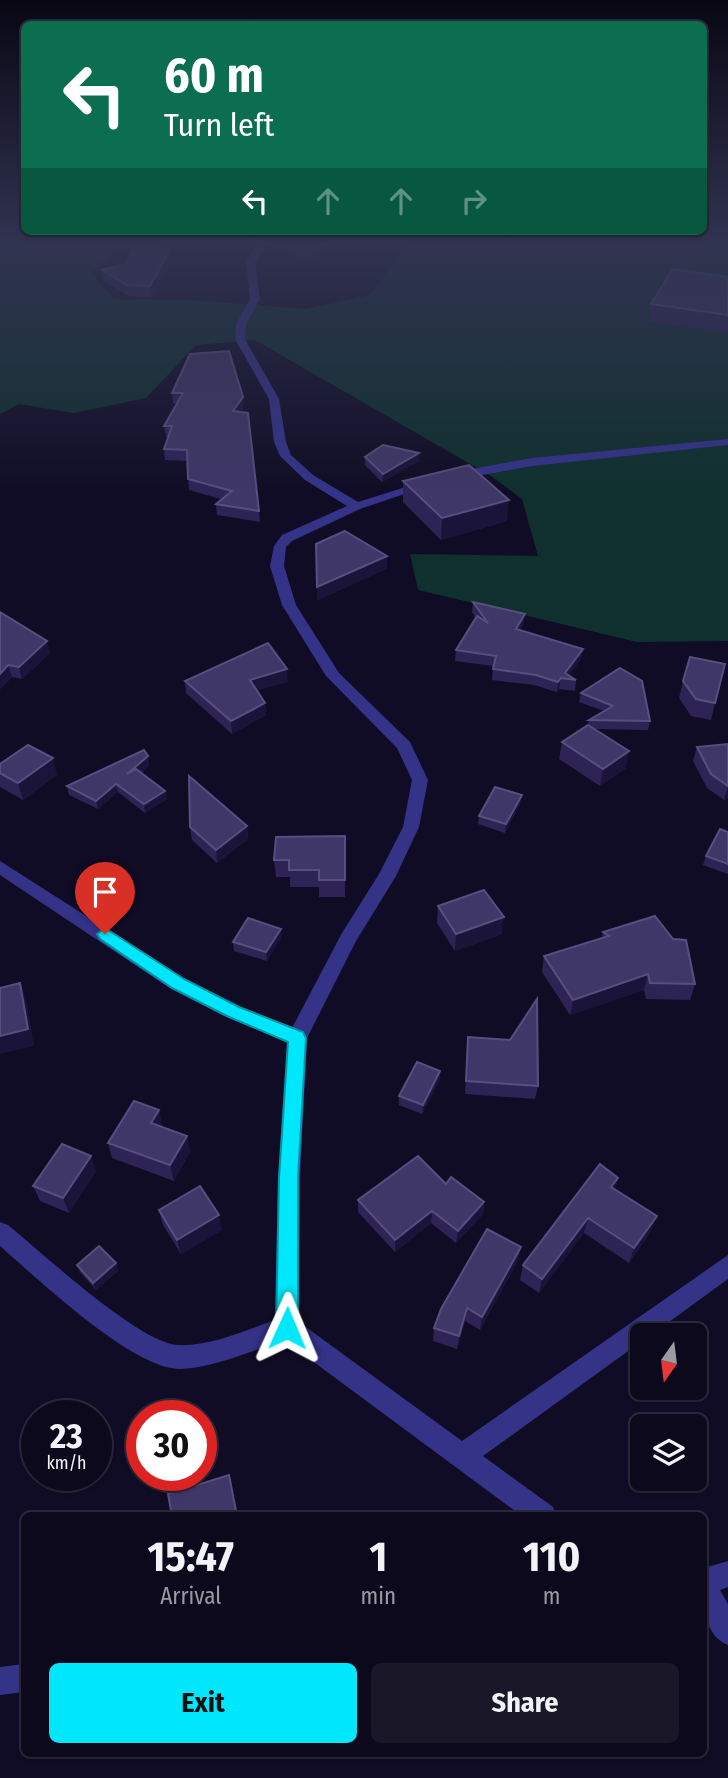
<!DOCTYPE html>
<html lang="en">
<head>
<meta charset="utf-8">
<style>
	body { margin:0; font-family:"Fira Sans Condensed",sans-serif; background:#1a1729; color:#f1f3f6; height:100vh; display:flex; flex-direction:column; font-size:26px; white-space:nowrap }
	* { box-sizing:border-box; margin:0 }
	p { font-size:23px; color:#9a9aa3 }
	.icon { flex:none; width:38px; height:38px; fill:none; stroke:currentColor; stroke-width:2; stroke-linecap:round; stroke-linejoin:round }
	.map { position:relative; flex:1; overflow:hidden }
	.side { position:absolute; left:21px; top:1512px; width:686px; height:245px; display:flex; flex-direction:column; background:#0c091c; border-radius:10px; box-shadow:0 2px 5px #0004,0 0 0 2px #2c2a3b }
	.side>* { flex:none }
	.hud { position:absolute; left:21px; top:21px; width:686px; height:214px; border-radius:10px; box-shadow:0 2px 5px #0004,0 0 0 2px #2c2a3b; background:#0b6e4f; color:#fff; overflow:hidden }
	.needle { width:46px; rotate:194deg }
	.tools { position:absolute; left:630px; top:1323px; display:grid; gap:14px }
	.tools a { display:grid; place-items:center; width:77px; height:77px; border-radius:10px; background:#0c091c; box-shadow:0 2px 5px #0004,0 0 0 2px #2c2a3b; font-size:35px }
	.speed { position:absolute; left:21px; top:1400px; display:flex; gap:14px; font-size:35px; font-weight:700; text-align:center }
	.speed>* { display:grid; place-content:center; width:91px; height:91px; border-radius:50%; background:#0c091c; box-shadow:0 2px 5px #0004,0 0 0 2px #2c2a3b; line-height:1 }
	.speed small { font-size:18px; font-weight:400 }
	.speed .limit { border:10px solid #d22; background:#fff; color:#111 }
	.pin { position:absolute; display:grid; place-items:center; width:60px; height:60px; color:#fff; margin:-72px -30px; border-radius:50% 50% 50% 0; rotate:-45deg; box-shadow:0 0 7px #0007 }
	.pin .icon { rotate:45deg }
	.me { position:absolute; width:77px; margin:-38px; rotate:1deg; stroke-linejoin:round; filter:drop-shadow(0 0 5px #0008) }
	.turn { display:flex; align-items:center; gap:24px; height:147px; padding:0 28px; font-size:32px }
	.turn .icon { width:91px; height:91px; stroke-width:2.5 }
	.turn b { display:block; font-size:49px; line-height:60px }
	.lanes { display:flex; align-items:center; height:66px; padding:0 28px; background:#0003; justify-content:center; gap:35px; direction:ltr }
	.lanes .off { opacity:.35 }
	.eta { display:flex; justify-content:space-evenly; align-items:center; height:119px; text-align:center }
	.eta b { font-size:42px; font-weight:700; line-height:49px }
	.primary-button { display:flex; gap:14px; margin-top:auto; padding:14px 28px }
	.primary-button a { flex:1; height:80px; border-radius:10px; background:#00e7fc; color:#111; font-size:28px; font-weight:700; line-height:80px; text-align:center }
	.primary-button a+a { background:#1a1729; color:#f1f3f6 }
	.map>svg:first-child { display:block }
	.green { fill:#0f302e }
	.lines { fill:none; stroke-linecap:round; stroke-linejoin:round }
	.minor { fill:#353388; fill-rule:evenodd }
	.wall { fill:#2d2455 }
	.shaded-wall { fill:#1a133a }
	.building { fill:#3f3767; stroke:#564f7f; stroke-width:2 }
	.route { fill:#00e7fc; stroke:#0096a4; stroke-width:2 }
</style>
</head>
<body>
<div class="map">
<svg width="728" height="1778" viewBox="0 0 728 1778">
	<rect width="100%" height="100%" fill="#100c25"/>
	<path class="green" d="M0,244h140l-22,6 -27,23 23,26 76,1 116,9 64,-14 37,-49 -2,-2h323v397l-91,1 -219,-52 -8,-36 128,2 -16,-57 -31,-23 -236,-136 -59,5 -50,53 -72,15 -55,-9 -19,10z"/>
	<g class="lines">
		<g class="minor">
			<path d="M257,244h9l-11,18 5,37 -14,25 -1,15 34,60 7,43 5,13 22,20 45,27 67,-21 6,4 -71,24 -68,32 -6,6 -2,19 12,39 43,68 71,69 18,38 -9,47 -23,49 -40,65 -49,97 -7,140 -1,144 163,119 266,-186v24l-77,56h-9v6l-159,115 70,51 4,9h-35l-238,-176c-33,11 -68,27 -103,29 -48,1 -144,-91 -181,-123v-24l8,3c33,27 130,117 169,120 32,2 69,-15 98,-25l3,-142 9,-136 -61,-25 -55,-28 -171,-114v-14l185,118 55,28 52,21 50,-95 37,-59 24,-47 9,-47 -15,-32 -71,-72 -44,-71 -12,-39 4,-20 8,-11 65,-29 -42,-26 -25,-24 -6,-14 -5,-43 -34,-60 1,-15 14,-25 -4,-37z"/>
			<path d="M728,439v6l-196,21 -77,14 -6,-4 6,-4 77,-14z"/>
			<path d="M728,1561v26l-8,3 8,14v41c-29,-12 -24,-51 -24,-77z"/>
			<path d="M24,1664v28l-24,3v-28z"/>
		</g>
	</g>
	<g class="wall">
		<path d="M267,244h84l-41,16 -42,-15z"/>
		<path d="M169,251l1,11 -19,35 -22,-1 -25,-15 -2,-11z"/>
		<path d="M728,277v56l-80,-11 3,-18z"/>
		<path d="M190,354l54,54 -3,4 18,99 1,11 -43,-7 -1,-11 5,-5 -32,-9 -2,-29 -22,-1 -1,-11 4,-12h-2l-2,-11 13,-22 -4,-1 -1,-10z"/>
		<path d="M365,457l54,4 -37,21 -17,-17z"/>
		<path d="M403,481l104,40 -66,19 -38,-38z"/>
		<path d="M473,602l52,12 -2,10 -3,7 63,18 -2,10 -12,16 7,5 -1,11 -16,-2 -2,3 -23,-7 -42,-5 1,-14 -38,-5 1,-11 20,-32 -4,-6z"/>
		<path d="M0,612l50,41 -28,26 -10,-2 -12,12z"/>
		<path d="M185,681l103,1 -31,8 8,13 1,12 -34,19 -46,-41z"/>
		<path d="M683,681l32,22 -4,17 -20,-4 -12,-18z"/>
		<path d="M581,693l69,28 -2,9 -54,-1 32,39 -26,18 -41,-27 3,-17 26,-16 1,-6 15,-9 -25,-9z"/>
		<path d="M728,744v54l-4,2 -17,-12 -14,-27 4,-14z"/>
		<path d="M0,764l57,11 -34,25 -23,-13z"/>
		<path d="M149,765l-8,8 24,18 2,8 -22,14 -27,-21 -20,17 -29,-14 -2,-9z"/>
		<path d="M520,804l-15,29 -27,-9 1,-8z"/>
		<path d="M247,826l1,13 -31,24 -25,-23 -2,-13z"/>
		<path d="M728,832v42l-25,-9 3,-9z"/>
		<path d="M345,836v61h-26v-10h-29v-10h-14l-2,-17z"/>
		<path d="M438,906l64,28 -47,17 -18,-28z"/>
		<path d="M603,932l92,52 -5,16 -44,-1 -2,-9 -74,25 -28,-43 2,-16 58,-18z"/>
		<path d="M281,937l-14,24 -33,-10 -1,-9z"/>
		<path d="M468,1037l70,49 -3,13 -70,-5z"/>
		<path d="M440,1071v9l-18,34 -23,-9v-9z"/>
		<path d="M159,1110l3,17 25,9 3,16 -16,29 -62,-23 -4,-15z"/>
		<path d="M96,1171l-27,42 -29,-12 -7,-15z"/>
		<path d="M618,1178l-3,11 36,42 -22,32 -45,-30 -45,60 -19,-13 3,-15z"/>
		<path d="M446,1184l38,18 -1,12 -27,29 -25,-20 -36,29 -37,-40v-12z"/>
		<path d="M159,1210l63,20 -41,24 -18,-29z"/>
		<path d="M521,1247l-3,14 -38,69 -15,-9 -8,28 -24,-8 1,-13z"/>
		<path d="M116,1263l2,8 -22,19 -16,-18 -3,-7z"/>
	</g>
	<g class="shaded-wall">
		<path d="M328,244h23l-41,16v-9z"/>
		<path d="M169,251l1,11 -19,35 -1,-11z"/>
		<path d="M243,397l1,11 -10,14 -1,-11z"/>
		<path d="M419,453v8l-37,21 1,-8z"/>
		<path d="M509,500l-2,21 -66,19 1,-22z"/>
		<path d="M387,556v13l-70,32v-14z"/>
		<path d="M525,614l-2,10 -8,16 1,-11z"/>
		<path d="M47,641l3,12 -28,26 -3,-12z"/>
		<path d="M583,649l-2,10 -14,20 -2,-6z"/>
		<path d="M8,665l4,12 -12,12v-15z"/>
		<path d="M287,669l1,13 -37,10 -1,-12z"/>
		<path d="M561,678l-2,11 -2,3 1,-10z"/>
		<path d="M265,703l1,12 -34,19 -1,-13z"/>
		<path d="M629,751l-3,17 -26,18 3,-17z"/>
		<path d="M148,756l1,9 -20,18 -2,-9z"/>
		<path d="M53,758l4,17 -34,25 -5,-17z"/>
		<path d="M116,784l2,8 -20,17 -2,-8z"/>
		<path d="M728,786v12l-4,2z"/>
		<path d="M165,791l2,8 -22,14 -1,-9z"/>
		<path d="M522,795l-2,9 -15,29 1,-9z"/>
		<path d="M247,826l1,13 -31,24 -1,-13z"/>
		<path d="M504,917l-2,17 -47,17 1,-17z"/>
		<path d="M281,929v8l-14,24 -1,-9z"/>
		<path d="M648,974l-4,16 -74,25 3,-15z"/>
		<path d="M20,983l6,16 8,47 -34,8v-18z"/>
		<path d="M440,1071v9l-18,34 1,-9z"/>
		<path d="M159,1110l3,16 -8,13 -3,-16z"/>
		<path d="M187,1136l3,16 -16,29 -4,-16z"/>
		<path d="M91,1156l5,15 -27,42 -6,-15z"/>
		<path d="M618,1178l-4,15 -3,-6z"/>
		<path d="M484,1202l-1,12 -27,29 2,-12z"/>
		<path d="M432,1211l-1,12 -36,29v-12z"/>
		<path d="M219,1215l3,15 -41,24 -4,-14z"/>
		<path d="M657,1216l-6,15 -22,32 5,-15z"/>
		<path d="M588,1218l-4,15 -45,60 3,-14z"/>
		<path d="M521,1247l-3,14 -38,69 2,-13z"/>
		<path d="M116,1263l2,8 -22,19 -3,-7z"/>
		<path d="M467,1308l-2,13 -8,28 2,-13z"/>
	</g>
	<g class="building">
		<path d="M135,244h13l21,7 -19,35 -23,-1 -25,-15 24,-6z"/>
		<path d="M289,244h39l-18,7z"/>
		<path d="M673,269l55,8v38l-77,-11z"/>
		<path d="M229,351l14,46 -10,14 15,2 11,98 -43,-7 16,-13 -44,-12 -1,-29 -23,-1 8,-23h-8l19,-33h-11l18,-39z"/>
		<path d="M383,445l36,8 -36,21 -18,-17z"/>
		<path d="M469,465l40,35 -67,18 -39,-37z"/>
		<path d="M345,531l42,25 -70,31 -1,-43z"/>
		<path d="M473,602l52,12 -9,15 67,20 -18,24 11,7 -15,-2 -3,4 -22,-7 -43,-6 3,-13 -40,-6 21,-34 11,7z"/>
		<path d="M0,612l47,29 -28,26 -11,-2 -8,9z"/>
		<path d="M268,643l19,26 -37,11 15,23 -34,18 -46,-40z"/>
		<path d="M690,657l35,7 -10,39 -19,-4 -13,-18z"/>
		<path d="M620,668l22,13 8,40 -61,-1 24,-14 -32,-13z"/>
		<path d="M588,725l41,26 -26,18 -41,-27z"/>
		<path d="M728,744v42l-17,-12 -14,-27z"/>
		<path d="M28,745l25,13 -35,25 -18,-10v-9z"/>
		<path d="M144,750l4,6 -21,18 9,-5 29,22 -21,13 -28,-20 -20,17 -29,-15z"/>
		<path d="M189,776l58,50 -31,24 -26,-23z"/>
		<path d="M495,787l27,8 -16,29 -27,-8z"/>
		<path d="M720,829l8,3v32l-22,-8z"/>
		<path d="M345,836v44h-26v-10h-30v-10h-15l2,-23z"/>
		<path d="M484,890l20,27 -48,17 -18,-28z"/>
		<path d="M655,916l18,23 13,1 9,44 -45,-1 -2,-9 -75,26 -29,-44 65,-20 -6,-4z"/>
		<path d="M248,918l33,11 -15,23 -33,-10z"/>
		<path d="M20,983l8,46 -28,7v-48z"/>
		<path d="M537,999l1,87 -72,-5 2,-44 42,3z"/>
		<path d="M417,1062l23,9 -17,34 -24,-9z"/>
		<path d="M134,1101l25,9 -8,13 36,13 -17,29 -62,-22z"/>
		<path d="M62,1144l29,12 -28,42 -30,-12z"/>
		<path d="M418,1156l28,28 5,-7 33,25 -26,29 -26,-20 -37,29 -37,-40z"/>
		<path d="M600,1164l18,14 -7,9 46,29 -23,32 -46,-30 -46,61 -19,-14z"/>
		<path d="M200,1186l19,29 -42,25 -18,-30z"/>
		<path d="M487,1229l34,18 -39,70 -15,-9 -8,28 -25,-8 7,-19z"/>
		<path d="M99,1246l17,17 -23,20 -16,-18z"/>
		<path d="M229,1475l8,41h-65l-4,-22z"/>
	</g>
	<linearGradient id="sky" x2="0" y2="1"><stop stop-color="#090714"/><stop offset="0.49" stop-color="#313451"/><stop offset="1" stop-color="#313451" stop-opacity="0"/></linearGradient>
	<rect width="728" height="493" fill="url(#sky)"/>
	<path class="route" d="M105,928l79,51 55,28 64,25 3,6 -8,140v150l-3,8 -8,3 -8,-3 -3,-8 3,-150 9,-136 -61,-26 -55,-28 -72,-49 -3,-5z"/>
</svg>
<div class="tools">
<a><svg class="needle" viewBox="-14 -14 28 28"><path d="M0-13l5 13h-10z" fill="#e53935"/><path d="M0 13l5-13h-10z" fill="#9a9aa3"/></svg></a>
<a><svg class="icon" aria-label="layers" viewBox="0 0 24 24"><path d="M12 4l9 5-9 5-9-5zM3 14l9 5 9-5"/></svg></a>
</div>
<div class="speed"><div>23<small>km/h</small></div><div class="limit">30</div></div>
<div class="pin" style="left:105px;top:934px;background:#d93025"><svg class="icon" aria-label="arrive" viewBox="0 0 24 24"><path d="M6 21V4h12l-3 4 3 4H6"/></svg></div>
<svg class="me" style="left:287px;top:1328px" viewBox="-20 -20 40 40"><path d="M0-17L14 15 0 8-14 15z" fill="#00e7fc" stroke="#fff" stroke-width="4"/></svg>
<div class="hud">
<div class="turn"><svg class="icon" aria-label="left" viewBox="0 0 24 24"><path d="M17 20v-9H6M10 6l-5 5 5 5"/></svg><div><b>60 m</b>Turn left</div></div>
<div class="lanes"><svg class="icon" aria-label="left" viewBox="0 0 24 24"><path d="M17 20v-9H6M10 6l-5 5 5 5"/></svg><svg class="icon off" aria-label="ahead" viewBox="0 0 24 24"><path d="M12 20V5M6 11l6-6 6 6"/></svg><svg class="icon off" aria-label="ahead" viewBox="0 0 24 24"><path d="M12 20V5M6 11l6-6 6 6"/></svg><svg class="icon off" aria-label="right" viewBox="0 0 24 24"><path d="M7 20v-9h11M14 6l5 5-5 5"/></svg></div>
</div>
<section class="side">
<div class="eta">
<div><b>15:47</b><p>Arrival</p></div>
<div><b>1</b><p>min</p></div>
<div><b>110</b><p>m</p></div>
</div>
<div class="primary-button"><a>Exit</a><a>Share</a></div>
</section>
</div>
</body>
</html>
